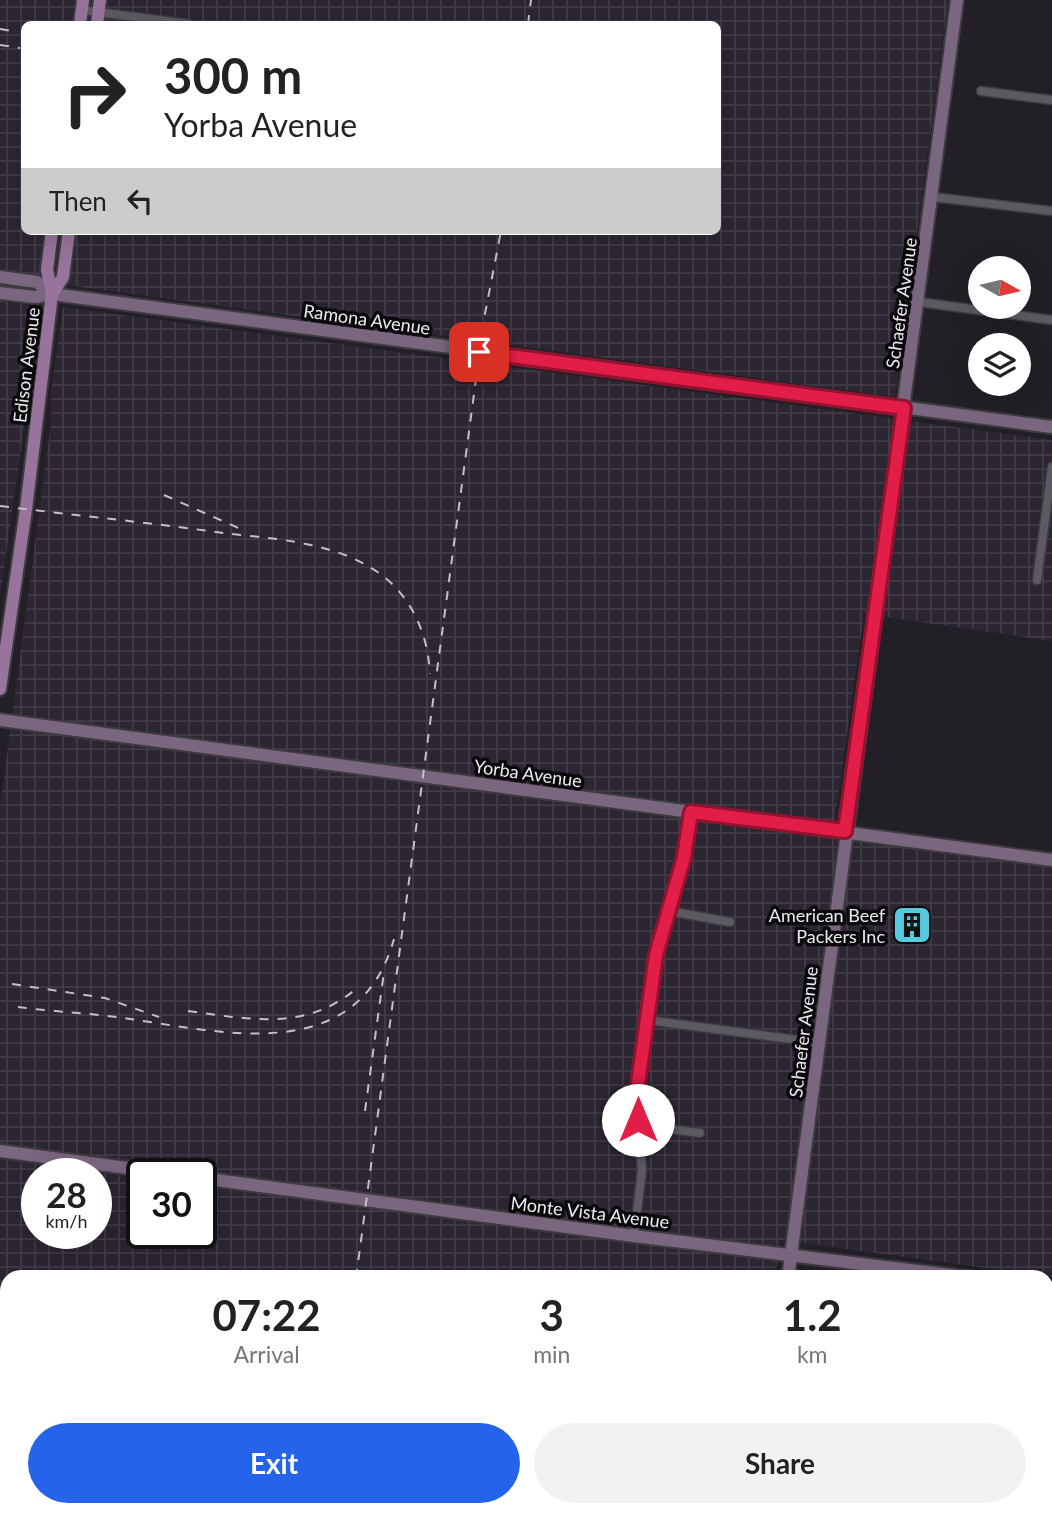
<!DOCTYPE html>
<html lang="en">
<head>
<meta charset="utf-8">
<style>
	body { margin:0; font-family:Lato,sans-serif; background:#f2f2f2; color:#222; height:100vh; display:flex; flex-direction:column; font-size:26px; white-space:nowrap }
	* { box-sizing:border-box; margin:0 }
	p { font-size:23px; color:#767676 }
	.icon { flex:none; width:38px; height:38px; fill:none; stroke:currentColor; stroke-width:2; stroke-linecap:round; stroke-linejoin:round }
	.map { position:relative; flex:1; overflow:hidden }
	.side { position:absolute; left:0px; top:1270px; width:1054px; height:247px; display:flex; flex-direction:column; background:#fff; border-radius:21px 21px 0 0; box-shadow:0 7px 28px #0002 }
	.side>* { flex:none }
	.top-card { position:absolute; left:21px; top:21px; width:700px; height:214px; border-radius:10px; box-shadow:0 7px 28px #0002; background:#fff; color:#222; overflow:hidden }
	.needle { width:46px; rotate:98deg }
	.buttons { position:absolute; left:968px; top:256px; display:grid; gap:14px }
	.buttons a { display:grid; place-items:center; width:63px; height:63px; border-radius:50%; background:#fff; box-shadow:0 7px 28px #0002; font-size:35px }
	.speed { position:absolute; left:21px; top:1158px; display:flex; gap:14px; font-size:35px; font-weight:700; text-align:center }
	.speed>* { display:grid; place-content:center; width:91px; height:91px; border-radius:50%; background:#fff; box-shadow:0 7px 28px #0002; line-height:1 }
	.speed small { font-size:18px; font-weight:400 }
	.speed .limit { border:4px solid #111; border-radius:10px; background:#fff; color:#111 }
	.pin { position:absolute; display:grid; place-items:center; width:60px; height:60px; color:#fff; margin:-30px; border-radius:14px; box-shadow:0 4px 10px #0006 }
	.me { position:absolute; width:77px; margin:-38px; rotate:0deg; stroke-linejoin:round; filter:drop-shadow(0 0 5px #0008) }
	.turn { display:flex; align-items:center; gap:24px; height:147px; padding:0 28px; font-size:32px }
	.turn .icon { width:91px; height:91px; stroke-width:2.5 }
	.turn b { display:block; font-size:49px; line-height:60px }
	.then { display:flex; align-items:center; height:66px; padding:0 28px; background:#0003; gap:14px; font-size:26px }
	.eta { display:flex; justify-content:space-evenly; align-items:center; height:119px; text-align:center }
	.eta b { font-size:42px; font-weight:700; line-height:49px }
	.cta { display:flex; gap:14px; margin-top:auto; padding:14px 28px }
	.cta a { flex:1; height:80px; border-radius:42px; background:#2563eb; color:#fff; font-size:28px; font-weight:700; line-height:80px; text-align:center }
	.cta a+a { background:#f2f2f2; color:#222 }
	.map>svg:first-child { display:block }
	.industrial { fill:url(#industrial-grid); fill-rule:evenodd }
	.park { fill:url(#park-dots) }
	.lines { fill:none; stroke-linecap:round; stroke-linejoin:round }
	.street-casing { stroke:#3d3b40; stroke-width:11 }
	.secondary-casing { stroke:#3d3b40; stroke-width:16 }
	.primary-casing { stroke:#3d3b40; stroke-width:16 }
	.street { stroke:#5d5961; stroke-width:8 }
	.secondary { stroke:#7a667f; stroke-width:12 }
	.primary { stroke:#98749d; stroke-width:12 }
	.rail { stroke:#c3c1c6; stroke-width:2; stroke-dasharray:9 9; stroke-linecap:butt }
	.route-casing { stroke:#92132f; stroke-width:18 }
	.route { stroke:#e11d48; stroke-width:12 }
	.labels { text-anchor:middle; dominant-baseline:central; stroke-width:7; stroke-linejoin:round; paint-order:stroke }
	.street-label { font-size:18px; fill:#edebf0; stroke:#0b090c }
	.poi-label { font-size:18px; fill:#edebf0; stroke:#0b090c; text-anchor:end }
</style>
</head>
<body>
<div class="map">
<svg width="1052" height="1516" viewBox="0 0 1052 1516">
	<defs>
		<pattern id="industrial-grid" width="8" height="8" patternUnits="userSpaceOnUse" patternTransform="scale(1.75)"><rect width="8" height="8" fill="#2c2633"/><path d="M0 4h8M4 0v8" fill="none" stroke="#413b47"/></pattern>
		<pattern id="park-dots" width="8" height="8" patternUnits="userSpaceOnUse" patternTransform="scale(1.75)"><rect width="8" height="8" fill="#551942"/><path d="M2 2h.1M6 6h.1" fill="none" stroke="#6e3b5e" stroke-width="1.8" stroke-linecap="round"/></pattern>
	</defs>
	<rect width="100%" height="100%" fill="#221f26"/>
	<g class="industrial">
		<path d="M0,0h77l-3,24h-50v207h22l-6,45 -40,-6z"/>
		<path d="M105,0h843l-53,397 -829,-112 8,-54h644v-207h-616z"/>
		<path d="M0,301l41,6 -41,290z"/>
		<path d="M63,307l989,133v201l-188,-27 -32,225 220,26v412l-272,-37 -5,37 -768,1v232h968l-1,6h-974v-709l51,-384v-33zM37,1174h59v60h-59zM142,1174h59v60h-59z"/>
	</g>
	<path class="park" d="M1047,1479l5,1v36h-78l1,-6h71z"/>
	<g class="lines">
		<g class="street-casing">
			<g id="street">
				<path d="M82,10l107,14"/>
				<path d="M981,91l71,9"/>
				<path d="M933,197l119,14"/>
				<path d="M919,302l133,18"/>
				<path d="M1037,580l15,-113"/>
				<path d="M668,911l62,11"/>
				<path d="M647,1020l173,23"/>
				<path d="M639,1130l31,-1 30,4"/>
				<path d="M634,1236l8,-66 -6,-72 20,-143 28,-98 7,-45"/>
				<path d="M1046,1473l6,1"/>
			</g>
		</g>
		<g class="secondary-casing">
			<g id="secondary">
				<path d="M0,277l37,5 15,12"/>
				<path d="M0,293l35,4 17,-3 1000,133"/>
				<path d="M0,720l1052,140"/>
				<path d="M0,1151l172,23"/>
				<path d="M201,1178l433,58 341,42"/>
				<path d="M788,1278l169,-1278"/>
				<path d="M1046,1289l6,1"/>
				<path d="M757,1516l1,-6"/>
			</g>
		</g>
		<g class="primary-casing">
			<g id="primary">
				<path d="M80,24l3,-24"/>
				<path d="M97,24l3,-24"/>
				<path d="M52,294l11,-17 6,-46"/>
				<path d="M0,689l26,-180 26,-215 -5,-24 5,-39"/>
			</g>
		</g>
		<use href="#street" class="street"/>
		<use href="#secondary" class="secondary"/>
		<use href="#primary" class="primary"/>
		<g class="rail">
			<path d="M528,24l3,-24"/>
			<path d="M0,29l17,3"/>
			<path d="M0,45l20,3"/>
			<path d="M164,495l79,35"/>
			<path d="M0,506c72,9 144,16 216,26 54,7 116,8 163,41 33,24 49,61 51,101"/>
			<path d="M12,984l93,14 54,19"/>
			<path d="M18,1007c37,5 75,6 112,12 97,14 228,47 264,-80"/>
			<path d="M188,1011c61,8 118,21 169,-23"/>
			<path d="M365,1111l19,-139"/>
			<path d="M356,1278l128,-959 17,-88"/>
			<path d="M0,1373l7,2"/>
			<path d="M318,1510l1,6"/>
			<path d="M346,1516l1,-6"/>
		</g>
	</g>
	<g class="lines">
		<g class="route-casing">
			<path id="route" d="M479,352l425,56 -59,423 -154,-19 -7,45 -28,98 -20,143 2,22"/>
		</g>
		<use href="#route" class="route"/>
	</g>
	<defs>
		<g id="building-square" transform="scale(2.0125)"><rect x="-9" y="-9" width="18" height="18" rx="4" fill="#55cadf" stroke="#0b090c"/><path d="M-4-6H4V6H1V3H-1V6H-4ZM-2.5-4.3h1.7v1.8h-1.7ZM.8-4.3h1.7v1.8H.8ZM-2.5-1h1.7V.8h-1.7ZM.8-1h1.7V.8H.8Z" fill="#111"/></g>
	</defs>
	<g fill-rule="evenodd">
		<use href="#building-square" x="912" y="925"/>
	</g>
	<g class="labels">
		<g class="street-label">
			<text transform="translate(901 303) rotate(-82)">Schaefer Avenue</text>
			<text transform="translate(367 319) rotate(8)">Ramona Avenue</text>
			<text transform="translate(26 365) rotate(-83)">Edison Avenue</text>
			<text transform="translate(528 773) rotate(8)">Yorba Avenue</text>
			<text transform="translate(803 1032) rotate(-83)">Schaefer Avenue</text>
			<text transform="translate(590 1212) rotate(7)">Monte Vista Avenue</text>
		</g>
		<g class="poi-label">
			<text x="885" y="915">American Beef<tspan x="885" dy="21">Packers Inc</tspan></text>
		</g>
	</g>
</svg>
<div class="buttons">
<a><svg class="needle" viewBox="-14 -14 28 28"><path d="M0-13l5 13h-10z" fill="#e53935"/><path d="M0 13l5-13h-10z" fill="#767676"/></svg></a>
<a><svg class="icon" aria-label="layers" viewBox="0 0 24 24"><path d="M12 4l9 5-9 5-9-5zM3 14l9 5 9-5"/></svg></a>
</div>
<div class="speed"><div>28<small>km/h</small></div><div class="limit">30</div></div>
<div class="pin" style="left:479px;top:352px;background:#d93025"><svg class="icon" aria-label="arrive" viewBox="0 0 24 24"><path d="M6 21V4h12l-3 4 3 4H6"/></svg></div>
<svg class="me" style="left:638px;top:1120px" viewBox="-20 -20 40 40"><circle r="19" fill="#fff"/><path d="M0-13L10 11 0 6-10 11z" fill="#e11d48"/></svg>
<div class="top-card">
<div class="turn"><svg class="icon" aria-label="right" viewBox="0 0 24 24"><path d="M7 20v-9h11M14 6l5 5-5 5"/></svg><div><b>300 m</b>Yorba Avenue</div></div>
<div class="then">Then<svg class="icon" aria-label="left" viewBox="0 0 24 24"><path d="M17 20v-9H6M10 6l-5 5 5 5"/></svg></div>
</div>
<section class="side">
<div class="eta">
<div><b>07:22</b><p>Arrival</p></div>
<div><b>3</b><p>min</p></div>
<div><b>1.2</b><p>km</p></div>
</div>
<div class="cta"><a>Exit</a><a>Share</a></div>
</section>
</div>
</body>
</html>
